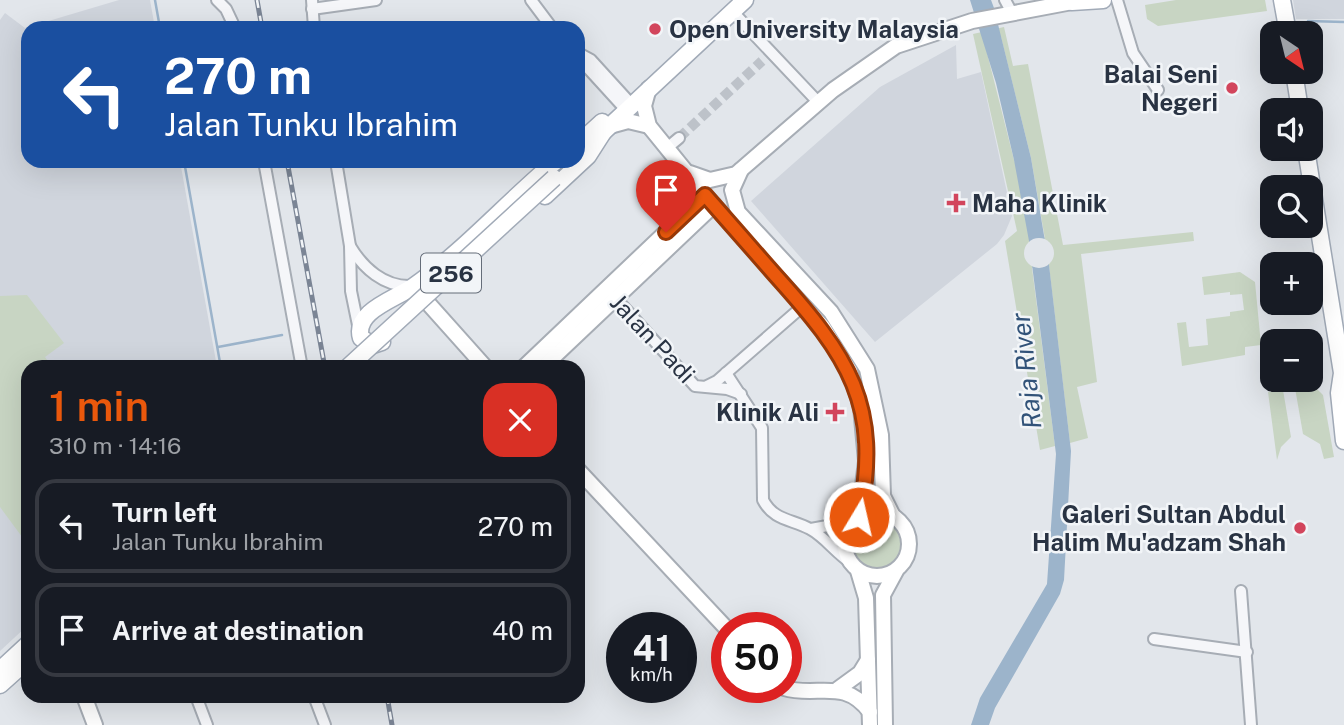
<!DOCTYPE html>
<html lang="en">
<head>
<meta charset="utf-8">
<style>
	body { margin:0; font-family:"Public Sans",sans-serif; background:#20242c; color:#f1f3f6; height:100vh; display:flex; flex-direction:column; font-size:26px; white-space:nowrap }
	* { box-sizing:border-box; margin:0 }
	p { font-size:23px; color:#9ea1a6 }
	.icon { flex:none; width:38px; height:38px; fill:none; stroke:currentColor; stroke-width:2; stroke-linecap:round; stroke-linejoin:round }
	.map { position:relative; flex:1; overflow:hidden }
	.sheet { position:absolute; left:21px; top:360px; width:564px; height:343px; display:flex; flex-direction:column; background:#171b24; border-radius:21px; box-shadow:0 7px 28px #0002 }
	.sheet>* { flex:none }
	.hud { position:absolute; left:21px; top:21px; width:564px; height:147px; border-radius:21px; box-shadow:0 7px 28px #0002; background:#1a4fa0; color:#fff; overflow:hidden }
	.needle { width:46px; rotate:145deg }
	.buttons { position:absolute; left:1260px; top:21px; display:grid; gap:14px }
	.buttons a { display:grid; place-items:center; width:63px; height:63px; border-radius:14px; background:#171b24; box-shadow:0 7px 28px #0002; font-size:35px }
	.speed { position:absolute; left:606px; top:612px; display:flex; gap:14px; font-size:35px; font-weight:700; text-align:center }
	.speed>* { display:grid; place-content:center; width:91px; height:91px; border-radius:50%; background:#171b24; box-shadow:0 7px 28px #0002; line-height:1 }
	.speed small { font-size:18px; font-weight:400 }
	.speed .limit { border:10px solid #d22; background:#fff; color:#111 }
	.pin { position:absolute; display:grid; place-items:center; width:60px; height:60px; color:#fff; margin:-72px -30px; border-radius:50% 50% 50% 0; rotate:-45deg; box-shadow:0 0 7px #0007 }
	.pin .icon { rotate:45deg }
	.me { position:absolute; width:77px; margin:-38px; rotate:9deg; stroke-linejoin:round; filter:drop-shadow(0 0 5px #0008) }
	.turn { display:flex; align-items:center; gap:24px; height:147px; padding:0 28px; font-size:32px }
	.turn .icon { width:91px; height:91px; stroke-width:2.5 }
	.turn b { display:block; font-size:49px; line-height:60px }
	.round { display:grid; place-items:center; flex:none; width:74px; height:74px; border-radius:21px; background:#20242c }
	.summary { display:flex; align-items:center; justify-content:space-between; height:119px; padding:0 28px }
	h1 { font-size:42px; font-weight:600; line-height:52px; color:#ea580c }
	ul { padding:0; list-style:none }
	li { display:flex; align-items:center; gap:21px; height:94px; margin:0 14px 10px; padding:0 14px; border:4px solid #363941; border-radius:21px }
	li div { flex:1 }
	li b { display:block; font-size:26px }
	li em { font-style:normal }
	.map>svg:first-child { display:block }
	.built { fill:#d0d5dd }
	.green { fill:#c8d5c3; fill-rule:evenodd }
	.water { fill:#9cb4cb }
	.pier { fill:#e2e6eb }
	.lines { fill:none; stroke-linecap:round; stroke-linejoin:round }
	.stream { stroke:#9cb4cb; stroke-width:2.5 }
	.street-tunnel { stroke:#bdc2c9; stroke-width:10; stroke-dasharray:10 5; stroke-linecap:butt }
	.street-casing { stroke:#a7adb5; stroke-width:14 }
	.secondary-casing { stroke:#a7adb5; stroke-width:18 }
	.primary-casing { stroke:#a1aab7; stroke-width:19 }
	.street { stroke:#f5f6f9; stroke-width:10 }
	.secondary { stroke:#fff; stroke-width:14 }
	.primary { stroke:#fff; stroke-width:16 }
	.rail-casing { stroke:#7b8595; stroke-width:5 }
	.rail { stroke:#f2f5f8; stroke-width:2.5; stroke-dasharray:8; stroke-linecap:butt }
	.primary-bridge-casing { stroke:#a1aab7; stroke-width:19; stroke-linecap:butt }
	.primary-bridge { stroke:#fff; stroke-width:16 }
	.route-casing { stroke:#983908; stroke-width:18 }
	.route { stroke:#ea580c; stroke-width:12 }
	.poi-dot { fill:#d2455c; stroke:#f2f5f8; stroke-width:2.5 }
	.labels { text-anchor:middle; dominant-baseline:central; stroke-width:5; stroke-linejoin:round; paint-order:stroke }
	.shield { fill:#f2f5f8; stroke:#656d79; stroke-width:2 }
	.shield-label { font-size:23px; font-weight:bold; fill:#293343 }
	.poi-label { font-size:24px; font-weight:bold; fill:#293343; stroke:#f2f5f8; text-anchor:end }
	.street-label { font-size:24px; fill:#293343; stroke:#f2f5f8 }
	.water-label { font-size:26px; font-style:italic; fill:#325379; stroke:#f2f5f8 }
</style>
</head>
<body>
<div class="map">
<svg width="1344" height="725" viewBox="0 0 1344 725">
	<rect width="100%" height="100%" fill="#e2e6eb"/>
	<g class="built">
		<path d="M119,0h31l5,28h-127v133h152l37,206 -189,1v257l-28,26v-631l5,-7 20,15z"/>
		<path d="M1293,0h51v19h-48z"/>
		<path d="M956,45l1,34 24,-7 31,144 -8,19 -7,9 -122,98 -124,-141 129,-114z"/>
	</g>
	<g class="green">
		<path d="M1176,0h89l2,11 -109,15 -11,-7 -2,-14z"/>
		<path d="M1004,27l9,39 15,-2 35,181 130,-13 1,9 -113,13 16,128 -20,5 11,51 -18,5 -21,-177 -17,2 23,178 -15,4 -35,-209 12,-10 -44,-197zM1001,37l30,121 14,81 -31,-79 -30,-119z"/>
		<path d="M1240,272l15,10 6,63 -16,2v8l-63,11 -5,-43 9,-1 3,25 19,-2 -2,-26 24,-3v-4l14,-2 -2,-16 -12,1v-3l-26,3 -2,-18z"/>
		<path d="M27,295l37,48 -19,14 7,10 -24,1v177l-28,-38v-211z"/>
		<path d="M1314,386l9,9 11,62 -10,2 -4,-15 -17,-10 -8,-46z"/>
		<path d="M1283,390l8,47 -10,10 -4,13 -9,-68z"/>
		<circle cx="876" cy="545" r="27"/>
	</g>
	<path class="water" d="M970,0h21l3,8 37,150 18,107 22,186 -7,129 -4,14 -65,114 -6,17h-18l9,-27 67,-114 9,-130 -27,-213 -15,-81 -18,-77z"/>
	<circle class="pier" cx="1039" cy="253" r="15"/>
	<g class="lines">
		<g class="stream">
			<path d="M155,0l5,28"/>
			<path d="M1308,21l36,1"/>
			<path d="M184,161l37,207"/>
			<path d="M218,347l64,-12"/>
		</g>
		<path class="street-tunnel" d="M679,138l83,-77"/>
		<g class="street-casing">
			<g id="street">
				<path d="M217,0l9,9 9,19"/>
				<path d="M312,0l2,28"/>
				<path d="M531,0l21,28"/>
				<path d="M1005,0l7,13"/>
				<path d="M1117,0l16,53 25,37"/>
				<path d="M312,9l64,-9"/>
				<path d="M732,11l86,91"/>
				<path d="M578,53l13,7 41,45"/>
				<path d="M582,57l3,8 41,45"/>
				<path d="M667,148l12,-10"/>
				<path d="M264,161l38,207"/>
				<path d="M336,161l14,85 1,45 8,39"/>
				<path d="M350,246c13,22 34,41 61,40"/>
				<path d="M611,293l84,93 32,3 14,5"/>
				<path d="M726,373l36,55 1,72c11,21 29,19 47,29 15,8 26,24 40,33"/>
				<path d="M707,386l10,-5 86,-75"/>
				<path d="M811,529l43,-8"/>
				<path d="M1241,591l10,134"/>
				<path d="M1154,639l93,13"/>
				<path d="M196,696l11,29"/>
				<path d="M314,696l11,29"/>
			</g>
		</g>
		<g class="secondary-casing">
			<g id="secondary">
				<path d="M649,88l-5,18 5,20 56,69 118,132 27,44 11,36 5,54 -7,57"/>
				<path d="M610,126l18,-5 21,5"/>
				<path d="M741,170l-9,20 6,22 93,100 36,57 14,66 2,61 10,20"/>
				<path d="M690,173l20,7 26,-6 97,-84 63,-44 76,-25 100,-19"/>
				<path d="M427,302l59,66"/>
				<path d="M523,368l182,-173"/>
				<path d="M542,368l172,-163"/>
				<path d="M578,470l148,158"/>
				<circle cx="877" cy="544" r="32"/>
				<path d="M858,571l8,27 4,127"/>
				<path d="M784,688c33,10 60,-11 86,24"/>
				<path d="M838,689l22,-16 8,-13"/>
				<path d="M84,696l11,29"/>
				<path d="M885,725l-2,-130 13,-24"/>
			</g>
		</g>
		<g class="primary-casing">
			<g id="primary">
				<path d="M1282,0l6,33"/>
				<path d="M1072,2l31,-2"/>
				<path d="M1294,72l6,38"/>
				<path d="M598,137l147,-137"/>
				<path d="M578,144l24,-22"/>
				<path d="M1306,149l36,224 -3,20 5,48"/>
				<path d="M545,196l43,-40 16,-25"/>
				<path d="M382,342l-9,3 -12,-7c-8,-27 35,-39 53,-52 51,-36 94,-85 142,-125"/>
				<path d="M0,670l28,-26"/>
				<path d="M0,685l28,-25"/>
			</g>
		</g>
		<use href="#street" class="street"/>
		<use href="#secondary" class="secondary"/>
		<use href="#primary" class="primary"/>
		<g class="rail-casing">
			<g id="rail">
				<path d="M257,0l5,28"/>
				<path d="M287,161l38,207"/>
				<path d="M387,696l5,29"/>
			</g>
		</g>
		<use href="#rail" class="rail"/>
		<g class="primary-bridge-casing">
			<path id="primary-bridge" d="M347,368l207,-190"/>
		</g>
		<use href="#primary-bridge" class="primary-bridge"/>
	</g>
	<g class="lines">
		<g class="route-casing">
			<path id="route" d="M666,232l39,-37c24,27 47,54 71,81 71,79 107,129 83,241"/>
		</g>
		<use href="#route" class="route"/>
	</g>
	<g class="poi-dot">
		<circle cx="655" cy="29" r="7"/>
		<circle cx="1232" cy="88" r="7"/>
		<path d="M952.5 192.5h7v7h7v7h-7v7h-7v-7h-7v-7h7z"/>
		<path d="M831.5 401.5h7v7h7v7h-7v7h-7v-7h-7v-7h7z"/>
		<circle cx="1300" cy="528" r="7"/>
	</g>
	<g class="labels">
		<rect class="shield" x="421" y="253.5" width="60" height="39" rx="5"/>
		<g class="shield-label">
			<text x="451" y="273">256</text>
		</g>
		<g class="poi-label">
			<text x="669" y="29" text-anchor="start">Open University Malaysia</text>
			<text x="1218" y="74">Balai Seni<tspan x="1218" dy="28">Negeri</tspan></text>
			<text x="972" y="203" text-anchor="start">Maha Klinik</text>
			<text x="819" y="412">Klinik Ali</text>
			<text x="1286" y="514">Galeri Sultan Abdul<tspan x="1286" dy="28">Halim Mu'adzam Shah</tspan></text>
		</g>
		<g class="street-label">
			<text transform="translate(653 338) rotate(47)">Jalan Padi</text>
		</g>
		<g class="water-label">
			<text transform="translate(1026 371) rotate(-96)">Raja River</text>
		</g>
	</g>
</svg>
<div class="buttons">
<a><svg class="needle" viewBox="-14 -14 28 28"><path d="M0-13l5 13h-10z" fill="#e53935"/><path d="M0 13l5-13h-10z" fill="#9ea1a6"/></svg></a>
<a><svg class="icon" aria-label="sound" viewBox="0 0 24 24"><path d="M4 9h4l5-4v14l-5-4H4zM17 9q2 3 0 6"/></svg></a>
<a><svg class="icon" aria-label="search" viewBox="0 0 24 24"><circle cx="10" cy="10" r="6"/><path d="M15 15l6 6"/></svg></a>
<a>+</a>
<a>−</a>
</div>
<div class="speed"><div>41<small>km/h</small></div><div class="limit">50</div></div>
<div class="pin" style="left:666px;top:232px;background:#d93025"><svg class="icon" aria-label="arrive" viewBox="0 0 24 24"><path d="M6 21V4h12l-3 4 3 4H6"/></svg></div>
<svg class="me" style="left:859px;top:517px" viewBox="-20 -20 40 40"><circle r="17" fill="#ea580c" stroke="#fff" stroke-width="3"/><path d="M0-11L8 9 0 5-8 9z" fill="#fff"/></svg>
<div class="hud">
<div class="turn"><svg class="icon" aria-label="left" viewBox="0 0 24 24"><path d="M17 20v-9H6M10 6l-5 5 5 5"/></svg><div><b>270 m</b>Jalan Tunku Ibrahim</div></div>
</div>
<section class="sheet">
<div class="summary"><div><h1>1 min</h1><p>310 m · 14:16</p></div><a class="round" style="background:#d93025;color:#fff"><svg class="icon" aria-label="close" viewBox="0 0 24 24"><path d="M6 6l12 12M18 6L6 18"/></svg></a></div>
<ul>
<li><svg class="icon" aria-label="left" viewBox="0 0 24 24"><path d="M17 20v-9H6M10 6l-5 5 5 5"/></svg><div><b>Turn left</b><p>Jalan Tunku Ibrahim</p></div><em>270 m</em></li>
<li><svg class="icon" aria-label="arrive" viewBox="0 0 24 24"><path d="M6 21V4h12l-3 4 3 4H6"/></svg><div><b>Arrive at destination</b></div><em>40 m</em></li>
</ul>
</section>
</div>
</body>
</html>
